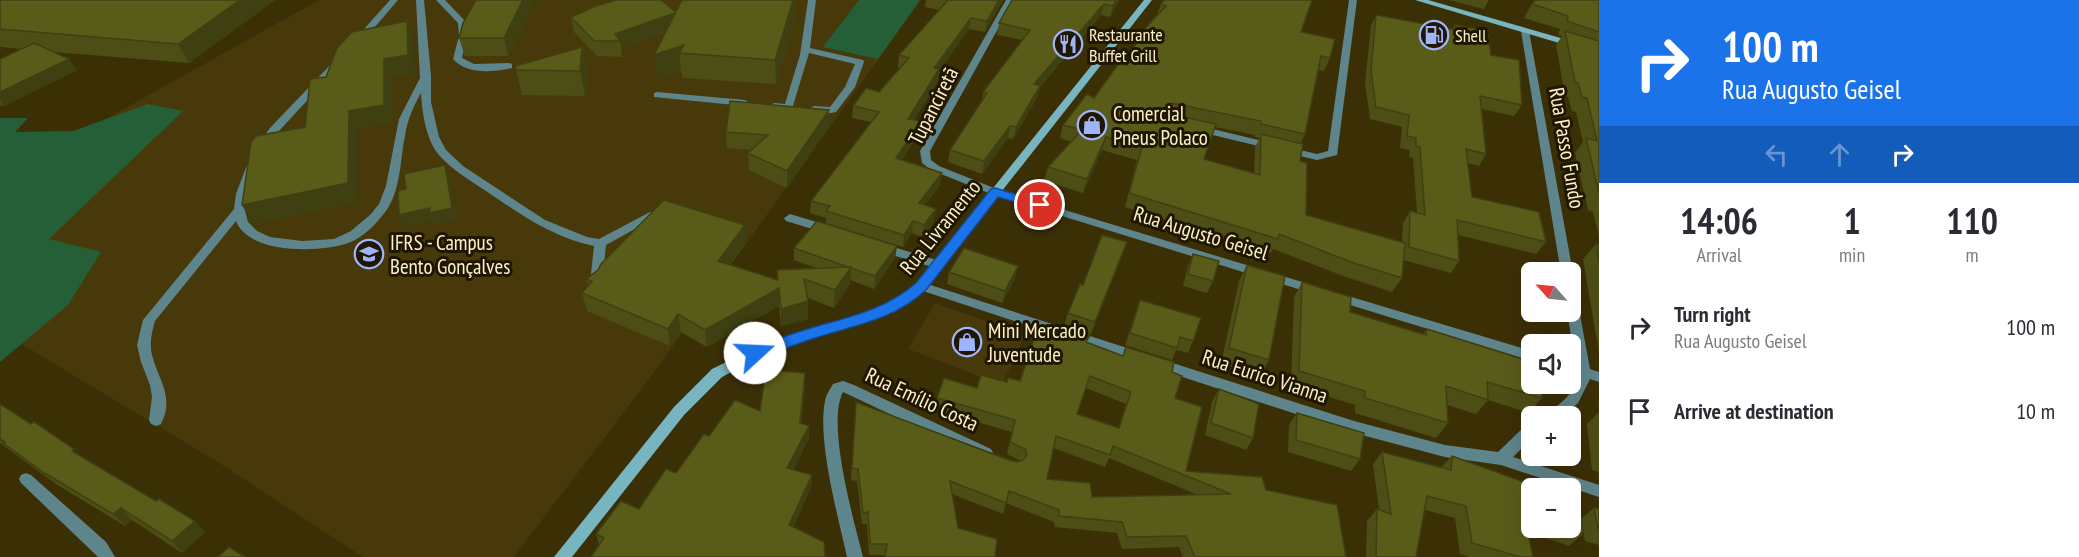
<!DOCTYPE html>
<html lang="en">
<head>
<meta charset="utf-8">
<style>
	body { margin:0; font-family:"PT Sans Narrow",sans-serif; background:#f7f7f7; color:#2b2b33; height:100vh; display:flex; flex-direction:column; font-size:22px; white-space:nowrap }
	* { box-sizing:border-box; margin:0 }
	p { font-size:20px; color:#7c7c81 }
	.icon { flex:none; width:33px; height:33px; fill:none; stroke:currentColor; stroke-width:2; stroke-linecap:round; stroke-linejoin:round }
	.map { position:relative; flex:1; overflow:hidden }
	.panel { display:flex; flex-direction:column; background:#fff; width:480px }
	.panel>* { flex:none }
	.guide { background:#1a73e8; color:#fff; overflow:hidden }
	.needle { width:39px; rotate:297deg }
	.tools { position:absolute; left:1521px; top:262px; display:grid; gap:12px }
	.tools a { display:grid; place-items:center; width:60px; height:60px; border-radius:9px; background:#fff; box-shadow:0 6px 24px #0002; font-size:30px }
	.pin { position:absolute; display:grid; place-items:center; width:51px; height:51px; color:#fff; margin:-26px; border:3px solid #fff; border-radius:50%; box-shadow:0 2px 6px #0007 }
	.me { position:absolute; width:66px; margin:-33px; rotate:70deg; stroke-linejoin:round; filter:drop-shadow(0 0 4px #0008) }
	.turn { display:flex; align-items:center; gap:21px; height:126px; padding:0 24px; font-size:27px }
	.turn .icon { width:78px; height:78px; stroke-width:2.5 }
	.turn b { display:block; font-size:42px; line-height:51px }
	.lanes { display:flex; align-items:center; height:57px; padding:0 24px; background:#0003; justify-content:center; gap:30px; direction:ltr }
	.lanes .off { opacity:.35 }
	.eta { display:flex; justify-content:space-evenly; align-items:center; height:102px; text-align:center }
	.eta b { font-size:36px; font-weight:600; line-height:42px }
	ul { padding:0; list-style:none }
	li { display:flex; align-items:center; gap:18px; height:84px; padding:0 24px }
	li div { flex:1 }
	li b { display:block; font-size:22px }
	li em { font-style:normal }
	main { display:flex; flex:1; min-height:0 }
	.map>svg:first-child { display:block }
	.built { fill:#47390a }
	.green { fill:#255f37 }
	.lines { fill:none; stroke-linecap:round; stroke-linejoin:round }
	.lane { fill:#5f858c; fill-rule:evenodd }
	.street { fill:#5f858c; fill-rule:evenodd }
	.secondary { fill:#77b5c1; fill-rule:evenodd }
	.wall { fill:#4d4e16; fill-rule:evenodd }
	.shaded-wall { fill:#3e4012 }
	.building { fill:#595b19; stroke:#3e4012; stroke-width:1.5; fill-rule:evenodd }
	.route { fill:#1a73e8; stroke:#114b97; stroke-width:1.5 }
	.labels { text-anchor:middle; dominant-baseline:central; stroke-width:6; stroke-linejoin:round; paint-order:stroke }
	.far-poi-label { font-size:18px; fill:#fdf0cd; stroke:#201700; text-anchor:start }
	.street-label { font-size:21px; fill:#fdf0cd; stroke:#201700 }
	.poi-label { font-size:21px; fill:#fdf0cd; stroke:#201700; text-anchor:start }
</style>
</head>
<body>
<main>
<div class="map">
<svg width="1599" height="557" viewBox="0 0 1599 557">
	<rect width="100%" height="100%" fill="#3b2f06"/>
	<g class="built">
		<path d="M319,0h602l-264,368 -143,189h-151l-147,-96 -216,-130v-153z"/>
		<path d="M935,303l90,32 -23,50 -94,-36z"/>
	</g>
	<g class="green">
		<path d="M859,0h61l-42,59 -55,-12z"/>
		<path d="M148,104l35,7 -134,128 52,13 -33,53 -68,57v-244h28l-13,14 58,-1z"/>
	</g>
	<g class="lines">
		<g class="lane">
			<path d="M390,0h8l-36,42h-6v-4z"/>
			<path d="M416,0h8l7,76v26l8,35 7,13 17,16 82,54 42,17 12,2 51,-27h8l2,3 -54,30 -4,38 -2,3h-8l-2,-3 4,-37c-44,-9 -75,-33 -111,-57 -15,-10 -32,-20 -44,-34 -13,-15 -17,-43 -18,-62 -8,14 -14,28 -16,43 -5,24 -4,51 -17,72 -9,13 -23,28 -37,34 -28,11 -102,13 -115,-21l-81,100c-3,11 -6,22 -3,34 6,25 23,41 9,69l-5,2 -5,-2 -2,-4 3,-23 -2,-12 -9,-23 -4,-17 6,-25 91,-111 2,-15 11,-29h8l1,2 -9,27 -2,17 3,11 9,9 13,6 32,4 32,-2 17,-8 20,-17 8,-10 7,-18 13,-67 21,-41z"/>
			<path d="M436,0h9l21,22 1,14 -5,22 12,6 35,-1 3,1v4c-19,4 -45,7 -59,-9l6,-23 -1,-13z"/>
			<path d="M808,0h8l-6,48 53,12 1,2 -9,25 -19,25c-7,2 -21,2 -27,-3l5,-3 16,1 15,-20 10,-23 -46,-11 -17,56h-18l-5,-3 5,-3 11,1 15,-49z"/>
			<path d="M337,60l4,3 -1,2 -62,67 -12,16h-8l-1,-2 13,-18 64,-67z"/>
			<path d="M657,92l88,8 5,3 -5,3 -91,-9v-4z"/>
		</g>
		<g class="street">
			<path d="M1006,0h8l-84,151 1,9 8,6 60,24 320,97 2,3 -2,3h-8l-320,-99 -60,-24 -9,-7 -2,-12z"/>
			<path d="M1349,0h8l-20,155 -20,5 -121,-29v-4l4,-1 117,28 11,-3z"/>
			<path d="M1525,28l4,3 44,242 -3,3v-3h-9l-40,-242z"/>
			<path d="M790,214l43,13 2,3 -6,4 -43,-13 -2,-3z"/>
			<path d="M880,243l63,19 2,3 -6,4 -63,-19 -2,-3z"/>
			<path d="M921,282l222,71 2,4 -2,4 -5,1 -221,-73 -2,-3z"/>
			<path d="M1570,289l6,4 14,76 9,3v10l-9,-3 -12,24 -16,14h-19c3,-5 6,-6 11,-9 12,-8 21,-18 23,-33l-7,-2v-10l6,2 -9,-53h3z"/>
			<path d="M1338,293l194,58v10l-198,-61 -2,-3z"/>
			<path d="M1157,358l197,63 91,24 53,7 29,-28 5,-2v16l-19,19 86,28v12l-98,-32 -56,-8 -91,-24 -202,-66 -2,-4 2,-4z"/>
			<path d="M843,381l11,4 137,64 2,4 -2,4 -5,2 -5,-2 -138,-65c-17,32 11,129 20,165h-16c-9,-41 -30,-116 -22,-156 1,-6 5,-12 8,-17z"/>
			<path d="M26,473l5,2 75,67 9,15h-17l-77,-74 -2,-4 2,-4z"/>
		</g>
		<g class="secondary">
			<path d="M1144,0h8l-227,289 -30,23 -124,39 -49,26 -38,38 -112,142h-18l120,-150 38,-38 49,-24 126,-39 30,-23z"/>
			<path d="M1415,0h13l171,49v6z"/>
		</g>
	</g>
	<g class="wall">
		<path d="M0,0h275l-86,63 -136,-11 24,18 -73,36 -4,-1v-46l22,-10 -22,-2z"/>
		<path d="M535,0l-27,56h-43l-6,-18z"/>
		<path d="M926,0h77l-18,32 -16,-3 -30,42 -1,10 -24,39 7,1 -2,12 -17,27 38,25 -15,20 9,17 -12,15 -10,-4 -9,14 -77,-24v-5l-16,-5 1,-12 60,-79 -19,-4 1,-12 26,-14 21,-24 -2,-1 1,-12 40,-45 -14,-3z"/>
		<path d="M1012,0h107l-9,17 -9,-2 -61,72 -3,11 -24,41 -5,-1 -26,36 -34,-12 2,-12 32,-48 1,-10 40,-52 -26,-5 2,-12z"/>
		<path d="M1449,0h40l-5,9z"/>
		<path d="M1534,0h65v236l-6,-24 -5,-2 -13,-57 8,-11 -7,-30 -4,-1 -4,-14 -3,-1 -9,-51 6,-9 -4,-1 2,-6 -36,-11z"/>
		<path d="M1161,4l140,28 29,26 -6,13 -6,-1 -13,64 -4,9 -1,18 6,54 96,27 1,-19 7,-12 7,1 -4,-54 -4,-1 1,-7 -10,-2 2,-21 -32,-8 -5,-36 6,-57 5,-11 77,14 2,-4 36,30 31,50 -8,11 -32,-7 4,45 -7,12 -11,-3 4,34 74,45 -10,12 -78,-19 1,26 -8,12 -48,-13 -1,18 -10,14 -46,-15 -73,-28 -2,4 -146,-46 12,-47 -35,-10 -19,43 -39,-12 4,-14 23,-25 -11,-4 3,-13 31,-27 33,-33 30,-50zM1215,127l40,8v2l4,1 -4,10 -1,26 -50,-15z"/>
		<path d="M676,12l120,3 -20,69 -94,-6 -1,-7 -24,9 9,-48 -45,16 1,9 -25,-1 -23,-24 -3,-15z"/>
		<path d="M582,47l5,24 -2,25 -63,-1 -6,-25z"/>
		<path d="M829,126l-42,62 -38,-18 -1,-17 3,-3 -24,-2 -1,-16z"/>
		<path d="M1127,242l-36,92 -27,-8 4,-13 15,-28z"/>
		<path d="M746,243l-16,22 47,15v-10l39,-2 -22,-8v-12l103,-2 -2,12 -21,31 -24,-9v4l-16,24 -26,-10v21l-27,7 -2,-20 -72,41 -26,-15 -11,14 -83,-35 -5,-18 6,-7 -2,-7z"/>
		<path d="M1596,244l3,1v108l-16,-94z"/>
		<path d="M1193,254l20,27 -6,12 -24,-7 5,-20z"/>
		<path d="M1247,265l22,95 -9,16 -39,-12 18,-83z"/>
		<path d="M949,272l66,6 -13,25 -55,-19z"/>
		<path d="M1302,282l48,30 73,22 4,-5 115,69 -13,15 -41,-13 -12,14 -29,-9 1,18 -12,15 -81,-25v-8l-64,-20 3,-88z"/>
		<path d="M1140,300l53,41 -5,12 -12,-3 -4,10 -47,-15z"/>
		<path d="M1087,343l36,13 3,-9 46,25 14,99 80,19 80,67h-163l-4,-10 -57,2 -5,-16 -62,-6 -1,-5 -48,-19 -3,11 -51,-20 -67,61h-16l-2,-31h-5l-5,-43 -6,-1 5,-78 161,60 4,-1 -14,-7 5,-22 -77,-22 2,-12 40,-10 30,-6 13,-1zM1086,388l40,16 -8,24 -41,-14zM1053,448l52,19 4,-9 89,37 -106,2 -45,-18z"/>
		<path d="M805,385l-4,38 8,3v12l-16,32 19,5 -1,12 -18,40 -194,18 -3,-11 43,-25 37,-36 84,-62z"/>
		<path d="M1219,389l34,49 -7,12 -41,-15 7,-33z"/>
		<path d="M0,404l82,53 123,75 -23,21 -50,-33 -7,6 -69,-42 -56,-41z"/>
		<path d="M1599,412v60l-7,-2 -5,-46z"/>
		<path d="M1297,413l63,46 -9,12 -63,-19 1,-27z"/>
		<path d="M1382,452l59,16 11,-12 80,33v39h38l24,-20 5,1v36l-14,-4 -4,-19 2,12 -14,12 -41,-14 5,25h-63l-10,-3 -5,-36 -30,-8 -9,47h-50l1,-36 10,-12 2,1 -6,-46z"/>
	</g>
	<g class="shaded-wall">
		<path d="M240,0h35l-86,63 -11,-19z"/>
		<path d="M523,0h12l-27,56 -4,-18z"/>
		<path d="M793,0h3v15l-20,69 -1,-24z"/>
		<path d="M999,0h4l-18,32 2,-11z"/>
		<path d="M1116,0h3l-9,17 3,-11z"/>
		<path d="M1104,4l-3,11 -61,72 -3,11 -24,41 3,-12 18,-43z"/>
		<path d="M677,12l2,16 -58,20 -1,-7 -5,-7z"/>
		<path d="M971,18l-2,11 -30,42 -1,10 -31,50 1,-12 26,-51z"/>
		<path d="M407,21l6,18 2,34 -24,4v46l-34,6v74l-104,21 -11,-19 107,-94z"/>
		<path d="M684,45l-5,8 2,18 -24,9 -3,-25z"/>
		<path d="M582,47l5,24 -2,25 -5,-25z"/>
		<path d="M69,59l8,11 -73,36 -4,-6v-8z"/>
		<path d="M1171,103l-4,14 -4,-8z"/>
		<path d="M829,110v16l-42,62v-17z"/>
		<path d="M921,121l-2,12 -24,37 1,-12z"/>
		<path d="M1010,126l-2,12 -26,36 2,-13z"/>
		<path d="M1106,137l-4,13 -19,43 4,-14z"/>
		<path d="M445,165l4,12 8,43 -22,5 -2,-5 -29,7 -5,-12z"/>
		<path d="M942,173l-2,12 -23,30 2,-12z"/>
		<path d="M936,209l-2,13 -12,15 2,-12z"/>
		<path d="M913,221l-1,12 -9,14 1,-12z"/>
		<path d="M745,225l1,18 -27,36 -1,-18z"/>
		<path d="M1127,242l-4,12 -32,80 4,-12z"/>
		<path d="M897,246l-2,12 -21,31 1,-13z"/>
		<path d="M1018,266l-3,12 -13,25 3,-12z"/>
		<path d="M851,267l-1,17 -16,24 1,-18z"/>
		<path d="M779,288v18l-72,41 -2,-17z"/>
		<path d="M808,301v18l-27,7v-17z"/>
		<path d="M678,314l3,18 -11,14 -2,-17z"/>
		<path d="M805,373v12l-5,49v-11z"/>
		<path d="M809,426v12l-21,42 -1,-12z"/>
		<path d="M812,475l-1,12 -22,50v-12z"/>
		<path d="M121,508l11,12 -7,6 -12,-12z"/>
		<path d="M195,521l10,11 -23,21 -10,-12z"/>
	</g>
	<g class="building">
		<path d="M0,0h240l-62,44 -178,-15z"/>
		<path d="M476,0h47l-19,38h-45l4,-15z"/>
		<path d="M616,0h45l15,12 -1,1 -60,21 5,7h-26l-23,-24 25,-11z"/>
		<path d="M682,0h111l-18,60 -96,-7 5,-8 -30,10z"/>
		<path d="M946,0h53l-12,21 -16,-3 -37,50 5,1 -31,50 13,2 -25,37 46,15 -23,30 17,6 -12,16 -11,-4 -9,14 -78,-24 4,-5 -19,-5 68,-89 -26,-6 13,-18 13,4 30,-34 -10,-3 49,-55z"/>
		<path d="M1012,0h104l-3,6 -9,-2 -70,80 6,2 -24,41 -6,-1 -26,35 -34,-11 37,-57 -4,-1 47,-62 -31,-7z"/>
		<path d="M1164,0h148l-11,32 34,7 -5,19 -9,-2 -16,78 -44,-10v-3l-90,-18 -8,6 7,5 46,10 -12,35 56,16 1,-41 42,10 -3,17 7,2 -1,52 99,28 -3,35 -48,-15 -75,-29 -1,5 -149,-46 13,-46 -36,-10 -19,42 -39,-12 34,-37 -19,-5 24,-31 7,4 25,-35 8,2 12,-30 27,-29 -5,-2z"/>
		<path d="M1535,0h64v32l-32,-11 1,-5 -35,-12z"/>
		<path d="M1376,15l81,15 -2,-5 32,6 4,24 28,5 3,45 -42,-9 6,58 -20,-5 6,48 67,15 7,30 -89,-22 2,41 -50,-14 1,-36 15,4 -5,-68 -4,-1v-8l-9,-2 2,-21 -33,-8 -5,-36z"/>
		<path d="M407,21l1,34 -24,4v46l-35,6 -1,72 -106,22 9,-63 5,-6 49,-9 5,-48 16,-2 11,-29 15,-16z"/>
		<path d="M1565,31l34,10v152l-13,-55 11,3 -10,-43 -5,-1 -4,-14 -3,-1z"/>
		<path d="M34,43l35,16 -69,33v-33z"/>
		<path d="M582,47l-2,24 -64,-1 -1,-4z"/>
		<path d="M730,101l99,9 -42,61 -39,-18 20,-18 -42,-3z"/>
		<path d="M445,165l7,43 -22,5v-5l-31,7 -1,-24 8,-2 -2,-15z"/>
		<path d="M664,200l81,25 -27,36 60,19 -1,-10 74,-3 -16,23 -31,-11 4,22 -27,8 -2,-21 -74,42 -27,-16 -10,15 -86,-36 10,-12 -6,-2 12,-9 3,-6z"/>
		<path d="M817,221l80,25 -22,30 -25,-8 1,-1h-3l-54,-19z"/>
		<path d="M1102,235l25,7 -32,80 -27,-9 12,-29 3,1z"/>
		<path d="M1596,244l3,1v17z"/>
		<path d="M964,248l54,18 -13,25 -56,-19z"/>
		<path d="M1193,254l26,7 -6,20 -25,-7z"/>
		<path d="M1247,265l38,11 -16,84 -40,-12z"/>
		<path d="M1302,282l49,15 -1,15 76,23 1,-6 105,33v22h9l1,14 -55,-16 1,18 -42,-14 2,37 -83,-25v-7l-66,-20z"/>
		<path d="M1140,300l61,18 -8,23 -13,-4 -3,11 -47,-15z"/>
		<path d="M1062,326l28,9 -4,7 37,14 3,-9 48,15 -2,10 10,4 -7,22 27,9 -16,64 76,6 4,13 71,15 9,52h-151l-9,-21 -59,1 -5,-15 -63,-6v-6l-50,-19 -3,12 -56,-22 8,47 39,11 -2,18h-110l2,-13h-17l-2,-32 -5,1 -5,-44 -6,-1 4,-66 150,57 11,3 6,-2 4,-5 -2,-6 -15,-7 5,-22 -78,-22 7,-20 33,10 4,-13 26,7 1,-4 12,3 18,-54 21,7zM1090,376l41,16 -12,36 -42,-14zM1056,436l54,19 3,-9 118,48 -139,3 -2,-14 -43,-4z"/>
		<path d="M766,370l39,3 -5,50 9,3 -22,42 25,7 -23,50 35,17 1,15h-234l13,-19 -8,-4 25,-33 18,8 27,-40 10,4 28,-39 5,2 26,-36 25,11z"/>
		<path d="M1219,389l40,15 -6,34 -42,-15z"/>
		<path d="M0,404l31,20 3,-2 40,27 -2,2 84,50 3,-2 36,22 -23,20 -51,-33 -8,6 -70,-42 -40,-29 2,-1 -5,-3z"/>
		<path d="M1297,413l67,20 -4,26 -64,-19z"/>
		<path d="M1382,452l69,18 1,-14 86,31 1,2h-7v29l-8,-3 9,42h-12l-49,-14 -6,-37 -39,-10 -11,61h-40l1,-48 14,5z"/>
		<path d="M1570,506l9,3 4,25 -20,-6h7z"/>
		<path d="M1594,508l5,1v21l-1,-1z"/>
		<path d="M229,547l16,10h-27z"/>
	</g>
	<path class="route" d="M995,188l50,15 1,2 -6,4 -42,-12 -72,93c-34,31 -72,35 -114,49 -19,6 -38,14 -57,20l-5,-2 -3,-4 3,-4c20,-7 40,-15 61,-21 38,-11 74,-18 105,-45l75,-94z"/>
	<defs>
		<g id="fuel-ring" transform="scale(1.5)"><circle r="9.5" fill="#201700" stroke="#9eb4fd" stroke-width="1.5"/><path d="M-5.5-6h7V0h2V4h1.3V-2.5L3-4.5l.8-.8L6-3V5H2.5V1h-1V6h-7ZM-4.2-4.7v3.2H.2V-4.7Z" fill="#9eb4fd"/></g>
		<g id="restaurant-ring" transform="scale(1.5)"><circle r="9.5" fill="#201700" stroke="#9eb4fd" stroke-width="1.5"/><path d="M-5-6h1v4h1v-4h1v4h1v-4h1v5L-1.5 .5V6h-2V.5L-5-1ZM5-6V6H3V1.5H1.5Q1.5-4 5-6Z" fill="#9eb4fd"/></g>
		<g id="shop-ring" transform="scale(1.5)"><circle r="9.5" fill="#201700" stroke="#9eb4fd" stroke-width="1.5"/><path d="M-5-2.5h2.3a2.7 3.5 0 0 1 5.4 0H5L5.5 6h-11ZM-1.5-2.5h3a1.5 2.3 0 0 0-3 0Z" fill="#9eb4fd"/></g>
		<g id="university-ring" transform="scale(1.5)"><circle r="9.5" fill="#201700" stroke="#9eb4fd" stroke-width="1.5"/><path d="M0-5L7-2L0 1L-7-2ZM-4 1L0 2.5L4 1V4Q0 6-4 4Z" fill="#9eb4fd"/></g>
	</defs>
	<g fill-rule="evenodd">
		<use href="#fuel-ring" x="1434" y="35"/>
		<use href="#restaurant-ring" x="1068" y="44"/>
		<use href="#shop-ring" x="1092" y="125"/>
		<use href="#university-ring" x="369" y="254"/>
		<use href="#shop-ring" x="967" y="342"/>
	</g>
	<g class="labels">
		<g class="far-poi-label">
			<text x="1089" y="34">Restaurante<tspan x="1089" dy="21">Buffet Grill</tspan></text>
			<text x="1455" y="35">Shell</text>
		</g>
		<g class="street-label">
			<text transform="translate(933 106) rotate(-63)">Tupanciretã</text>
			<text transform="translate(1567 148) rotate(80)">Rua Passo Fundo</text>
			<text transform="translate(940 227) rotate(-51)">Rua Livramento</text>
			<text transform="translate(1201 233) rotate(17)">Rua Augusto Geisel</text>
			<text transform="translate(1265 376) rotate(18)">Rua Eurico Vianna</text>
			<text transform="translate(922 399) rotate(25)">Rua Emílio Costa</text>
		</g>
		<g class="poi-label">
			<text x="1113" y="113">Comercial<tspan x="1113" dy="24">Pneus Polaco</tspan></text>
			<text x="390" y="242">IFRS - Campus<tspan x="390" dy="24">Bento Gonçalves</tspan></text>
			<text x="988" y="330">Mini Mercado<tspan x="988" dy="24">Juventude</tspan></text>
		</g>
	</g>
</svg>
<div class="tools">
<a><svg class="needle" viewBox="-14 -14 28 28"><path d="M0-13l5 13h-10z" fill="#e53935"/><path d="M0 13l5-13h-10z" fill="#7c7c81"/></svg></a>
<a><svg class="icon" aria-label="sound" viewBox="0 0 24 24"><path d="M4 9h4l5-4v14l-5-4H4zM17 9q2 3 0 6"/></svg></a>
<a>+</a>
<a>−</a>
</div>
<div class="pin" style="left:1040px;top:205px;background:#d93025"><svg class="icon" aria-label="arrive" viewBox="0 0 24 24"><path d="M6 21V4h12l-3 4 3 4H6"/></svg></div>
<svg class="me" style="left:755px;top:353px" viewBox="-20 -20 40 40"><circle r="19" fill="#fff"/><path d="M0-13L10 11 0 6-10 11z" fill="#1a73e8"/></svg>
</div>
<section class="panel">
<div class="guide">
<div class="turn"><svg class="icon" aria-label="right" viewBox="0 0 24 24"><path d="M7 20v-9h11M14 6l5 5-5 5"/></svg><div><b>100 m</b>Rua Augusto Geisel</div></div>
<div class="lanes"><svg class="icon off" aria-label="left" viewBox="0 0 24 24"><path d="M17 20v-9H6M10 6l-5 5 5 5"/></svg><svg class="icon off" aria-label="ahead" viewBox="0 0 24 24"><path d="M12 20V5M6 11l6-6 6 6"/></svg><svg class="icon" aria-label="right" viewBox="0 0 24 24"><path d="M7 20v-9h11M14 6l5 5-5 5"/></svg></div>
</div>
<div class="eta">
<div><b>14:06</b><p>Arrival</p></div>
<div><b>1</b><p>min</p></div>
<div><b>110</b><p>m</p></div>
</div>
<ul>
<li><svg class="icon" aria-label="right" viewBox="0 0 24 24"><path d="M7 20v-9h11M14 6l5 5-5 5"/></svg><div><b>Turn right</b><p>Rua Augusto Geisel</p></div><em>100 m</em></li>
<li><svg class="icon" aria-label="arrive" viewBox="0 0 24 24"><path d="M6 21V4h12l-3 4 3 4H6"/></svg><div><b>Arrive at destination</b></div><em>10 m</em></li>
</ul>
</section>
</main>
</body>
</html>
